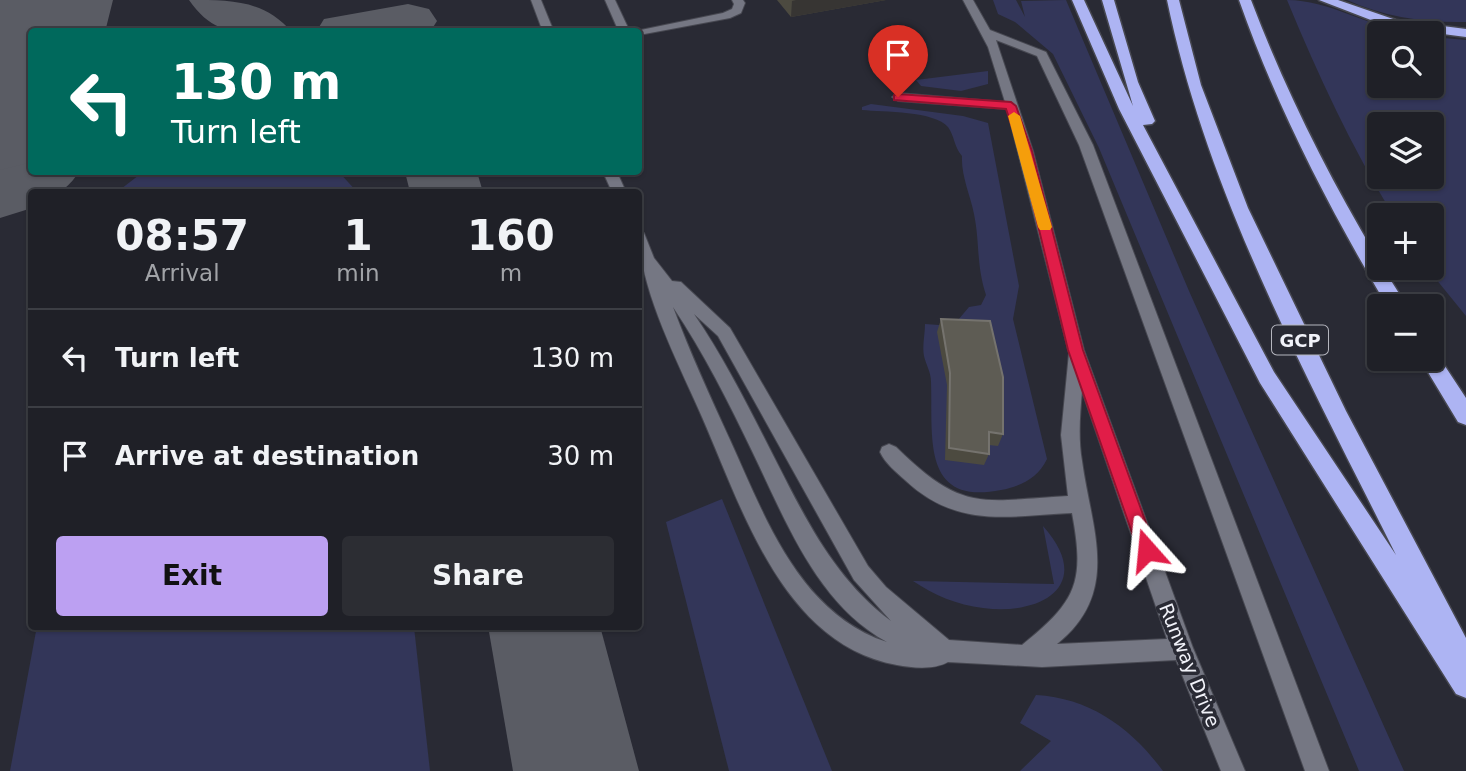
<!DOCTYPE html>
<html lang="en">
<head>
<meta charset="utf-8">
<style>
	body { margin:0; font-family:"DejaVu Sans",sans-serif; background:#2c2d33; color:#f1f3f6; height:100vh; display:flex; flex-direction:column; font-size:26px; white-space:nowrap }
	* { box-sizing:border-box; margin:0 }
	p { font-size:23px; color:#a1a3a7 }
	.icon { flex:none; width:38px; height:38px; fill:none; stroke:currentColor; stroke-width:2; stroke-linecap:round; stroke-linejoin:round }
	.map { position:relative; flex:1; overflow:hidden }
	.drawer { position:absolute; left:28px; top:189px; width:614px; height:441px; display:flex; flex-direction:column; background:#1f2027; border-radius:7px; box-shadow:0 2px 5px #0004,0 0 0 2px #3c3e44 }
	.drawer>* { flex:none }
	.top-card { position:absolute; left:28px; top:28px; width:614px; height:147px; border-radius:7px; box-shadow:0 2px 5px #0004,0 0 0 2px #3c3e44; background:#00695c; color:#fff; overflow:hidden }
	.fabs { position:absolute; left:1367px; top:21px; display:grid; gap:14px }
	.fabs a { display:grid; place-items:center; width:77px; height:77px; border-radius:7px; background:#1f2027; box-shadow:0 2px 5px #0004,0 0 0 2px #3c3e44; font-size:35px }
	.pin { position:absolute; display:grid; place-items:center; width:60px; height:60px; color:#fff; margin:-72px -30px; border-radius:50% 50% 50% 0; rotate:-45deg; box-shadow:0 0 7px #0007 }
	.pin .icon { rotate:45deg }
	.me { position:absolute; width:77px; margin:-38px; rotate:342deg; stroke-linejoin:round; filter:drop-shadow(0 0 5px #0008) }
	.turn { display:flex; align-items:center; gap:24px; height:147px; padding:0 28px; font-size:32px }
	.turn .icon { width:91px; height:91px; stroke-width:2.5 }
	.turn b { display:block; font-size:49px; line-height:60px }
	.eta { display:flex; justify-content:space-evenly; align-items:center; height:119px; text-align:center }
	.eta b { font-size:42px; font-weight:700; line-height:49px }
	.button { display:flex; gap:14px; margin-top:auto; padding:14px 28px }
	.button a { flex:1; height:80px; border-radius:7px; background:#bca0f2; color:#111; font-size:28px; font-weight:700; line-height:80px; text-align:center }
	.button a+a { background:#2c2d33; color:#f1f3f6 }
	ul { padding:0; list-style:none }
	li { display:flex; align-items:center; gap:21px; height:98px; padding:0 28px; border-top:2px solid #3c3e44 }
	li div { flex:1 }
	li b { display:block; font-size:26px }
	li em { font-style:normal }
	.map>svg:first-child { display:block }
	.green { fill:#333659; fill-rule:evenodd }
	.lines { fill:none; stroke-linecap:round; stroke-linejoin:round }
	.taxiway { fill:#5a5c64; fill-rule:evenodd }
	.runway { fill:#5a5c64; fill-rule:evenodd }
	.minor-casing { stroke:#474851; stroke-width:2 }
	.highway-casing { stroke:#474851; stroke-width:3 }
	.minor { fill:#757783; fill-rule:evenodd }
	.highway { fill:#adb4f3; fill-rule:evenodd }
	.wall { fill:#4c4a40 }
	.shaded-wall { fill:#373533 }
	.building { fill:#5e5c54; stroke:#75736e; stroke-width:2 }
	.route { fill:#e11d48; stroke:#92132f; stroke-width:2 }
	.slow { fill:#f59e0b }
	.labels { text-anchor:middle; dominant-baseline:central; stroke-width:7; stroke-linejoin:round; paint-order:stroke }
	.shield { fill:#292a34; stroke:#b5b6be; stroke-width:2 }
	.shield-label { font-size:18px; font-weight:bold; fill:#f1f2f9 }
	.street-label { font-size:19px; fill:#f1f2f9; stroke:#292a34 }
</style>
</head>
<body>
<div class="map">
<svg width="1466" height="771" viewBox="0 0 1466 771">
	<rect width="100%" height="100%" fill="#292a34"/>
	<g class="green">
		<path d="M993,0h23l9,17 -4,-16 45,-1 123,291 215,480h-45l-260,-623 -46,-94 -38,-32 -17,-8z"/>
		<path d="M1287,0c42,0 80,26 122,33h-30v53h53v-49l34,3v276l-39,-48h5v-53h-39c-42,-69 -75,-140 -106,-215zM1379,124h53v53h-53z"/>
		<path d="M1347,0h119v22c-40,1 -82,-5 -119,-22z"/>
		<path d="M988,71v13l-27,7 -40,-5 -5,-6z"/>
		<path d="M871,104l92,12 25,7 31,163 -6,33 34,140c-9,19 -26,27 -46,31 -80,16 -68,-53 -70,-108 0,-10 -5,-17 -7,-26 -2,-9 1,-22 1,-32l28,2 16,-19 12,-2 5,-10c-10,-31 -6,-52 -12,-81 -4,-20 -13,-38 -12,-58 -8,-9 -7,-19 -14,-29 -13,-16 -65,-15 -86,-17v-3z"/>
		<path d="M143,172h196l18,20h-240z"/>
		<path d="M722,499l110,272h-103l-63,-249z"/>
		<path d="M1043,526c52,58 0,90 -60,82 -26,-3 -49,-13 -70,-27l141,3z"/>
		<path d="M37,626l377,1 16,144h-420z"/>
		<path d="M1036,695c55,3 96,34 127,76h-143l31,-30 -31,-18z"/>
	</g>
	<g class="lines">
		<g class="taxiway">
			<path d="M189,0c43,0 75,0 103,32 -44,0 -75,9 -103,-32z"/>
			<path d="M408,4l21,5 8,12 -7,11h-114l8,-13z"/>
			<path d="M11,68l21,5v33l-9,12 -23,6v-54z"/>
			<path d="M32,153v19h47c-16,23 -21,20 -47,20v16l-32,10v-53z"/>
			<path d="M405,172h72l6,20h-73z"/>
			<path d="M488,626h112l39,145h-126z"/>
		</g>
		<path class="runway" d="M0,0h113l-8,32h-73v130l-32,8z"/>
		<g class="minor-casing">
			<g id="minor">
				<path d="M531,0h10l13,32h-11z"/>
				<path d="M605,0h10l15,32h-11z"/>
				<path d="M732,0h11l2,3 -4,10 -11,5 -91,17v-3h-8l92,-19 9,-4 2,-5z"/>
				<path d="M963,0h10l17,30 56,22 47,93 236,626h-24l-226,-626 -42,-89 -41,-16 37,111 51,199 109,298 52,123h-24l-45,-111 -134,7 -94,-5c-14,8 -35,6 -51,3 -114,-20 -155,-157 -195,-248 -23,-53 -63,-128 -63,-185l5,1 10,25 18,23 9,1 49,46 138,238 18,21 63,53 73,5c55,-44 63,-63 50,-132 -64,3 -115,16 -167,-33 -9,-8 -20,-17 -25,-28l2,-5 7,-3 7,3c67,66 85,54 172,49l-7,-61 8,-82 -62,-244 -109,-8 -6,-4 6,-4 107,9 -17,-55zM673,307c31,46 56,96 80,146 33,68 64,151 134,189 -88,-29 -122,-125 -157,-202 -20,-44 -40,-87 -57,-133zM694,314l24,22 136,244 37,41c-55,-41 -84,-99 -114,-158 -26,-51 -51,-102 -83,-149zM1082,391l85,248 -110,5c65,-52 34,-116 25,-183 -4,-23 -2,-47 0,-70z"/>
				<path d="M603,172h14l9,20h-14z"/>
			</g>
		</g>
		<g class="highway-casing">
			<g id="highway">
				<path d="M1072,0h12l49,106 -31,-106h12l24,82 17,39 -3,3 -9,1 131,247 122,183c-89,-179 -188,-358 -229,-555h12l22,85 47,123 98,203 120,227v60l-10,-4 -196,-311 -141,-274z"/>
				<path d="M1239,0h12c35,92 78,177 128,261v7h4l24,38h-20c-58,-98 -110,-198 -148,-306z"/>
				<path d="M1319,0h19l58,20 70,9v8l-77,-10z"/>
				<path d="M1432,352l5,2 29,44v27l-8,-3 -38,-63h12z"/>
			</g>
		</g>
		<use href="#minor" class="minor"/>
		<use href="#highway" class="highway"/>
	</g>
	<g class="wall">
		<path d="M777,0h109l-95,17z"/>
		<path d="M941,319l62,115 -5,12 -9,-1v9l-5,11 -39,-5 2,-75 -10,-53z"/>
	</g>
	<path class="shaded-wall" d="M796,0h90l-95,17 1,-16z"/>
	<path class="building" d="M941,319l49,2 13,56v57l-14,-2v22l-40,-6 1,-75z"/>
	<path class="route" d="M898,94l113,8 5,4 16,45 51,199 73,200 -3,6 -6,3 -7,-3 -2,-6 -70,-200 -48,-199 -14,-42 -112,-9v-5z"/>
	<path class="slow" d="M1014,112l6,4 32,111 -2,3h-10l-2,-3 -30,-111z"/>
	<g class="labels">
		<rect class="shield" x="1272" y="325.5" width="56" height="29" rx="5"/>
		<g class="shield-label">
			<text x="1300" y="340">GCP</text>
		</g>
		<g class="street-label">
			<text transform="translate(1190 665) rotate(68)">Runway Drive</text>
		</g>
	</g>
</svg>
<div class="fabs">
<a><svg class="icon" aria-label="search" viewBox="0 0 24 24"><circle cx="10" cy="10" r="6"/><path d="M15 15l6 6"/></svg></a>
<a><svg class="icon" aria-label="layers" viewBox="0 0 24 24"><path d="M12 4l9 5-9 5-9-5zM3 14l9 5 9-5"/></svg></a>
<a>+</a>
<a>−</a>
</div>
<div class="pin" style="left:898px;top:97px;background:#d93025"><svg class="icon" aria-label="arrive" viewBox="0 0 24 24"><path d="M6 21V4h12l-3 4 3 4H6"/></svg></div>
<svg class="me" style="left:1147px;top:550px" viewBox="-20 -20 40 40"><path d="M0-17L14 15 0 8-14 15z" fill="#e11d48" stroke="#fff" stroke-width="4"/></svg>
<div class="top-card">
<div class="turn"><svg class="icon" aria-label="left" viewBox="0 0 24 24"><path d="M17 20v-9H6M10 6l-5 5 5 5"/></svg><div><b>130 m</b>Turn left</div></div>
</div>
<section class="drawer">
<div class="eta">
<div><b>08:57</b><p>Arrival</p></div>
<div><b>1</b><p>min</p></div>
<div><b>160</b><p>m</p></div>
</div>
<ul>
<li><svg class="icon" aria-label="left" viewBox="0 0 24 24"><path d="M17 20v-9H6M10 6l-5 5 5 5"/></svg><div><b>Turn left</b></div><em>130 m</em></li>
<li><svg class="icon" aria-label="arrive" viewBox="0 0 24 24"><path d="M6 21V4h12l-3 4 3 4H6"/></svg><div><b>Arrive at destination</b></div><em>30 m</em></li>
</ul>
<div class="button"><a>Exit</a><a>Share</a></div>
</section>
</div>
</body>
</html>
